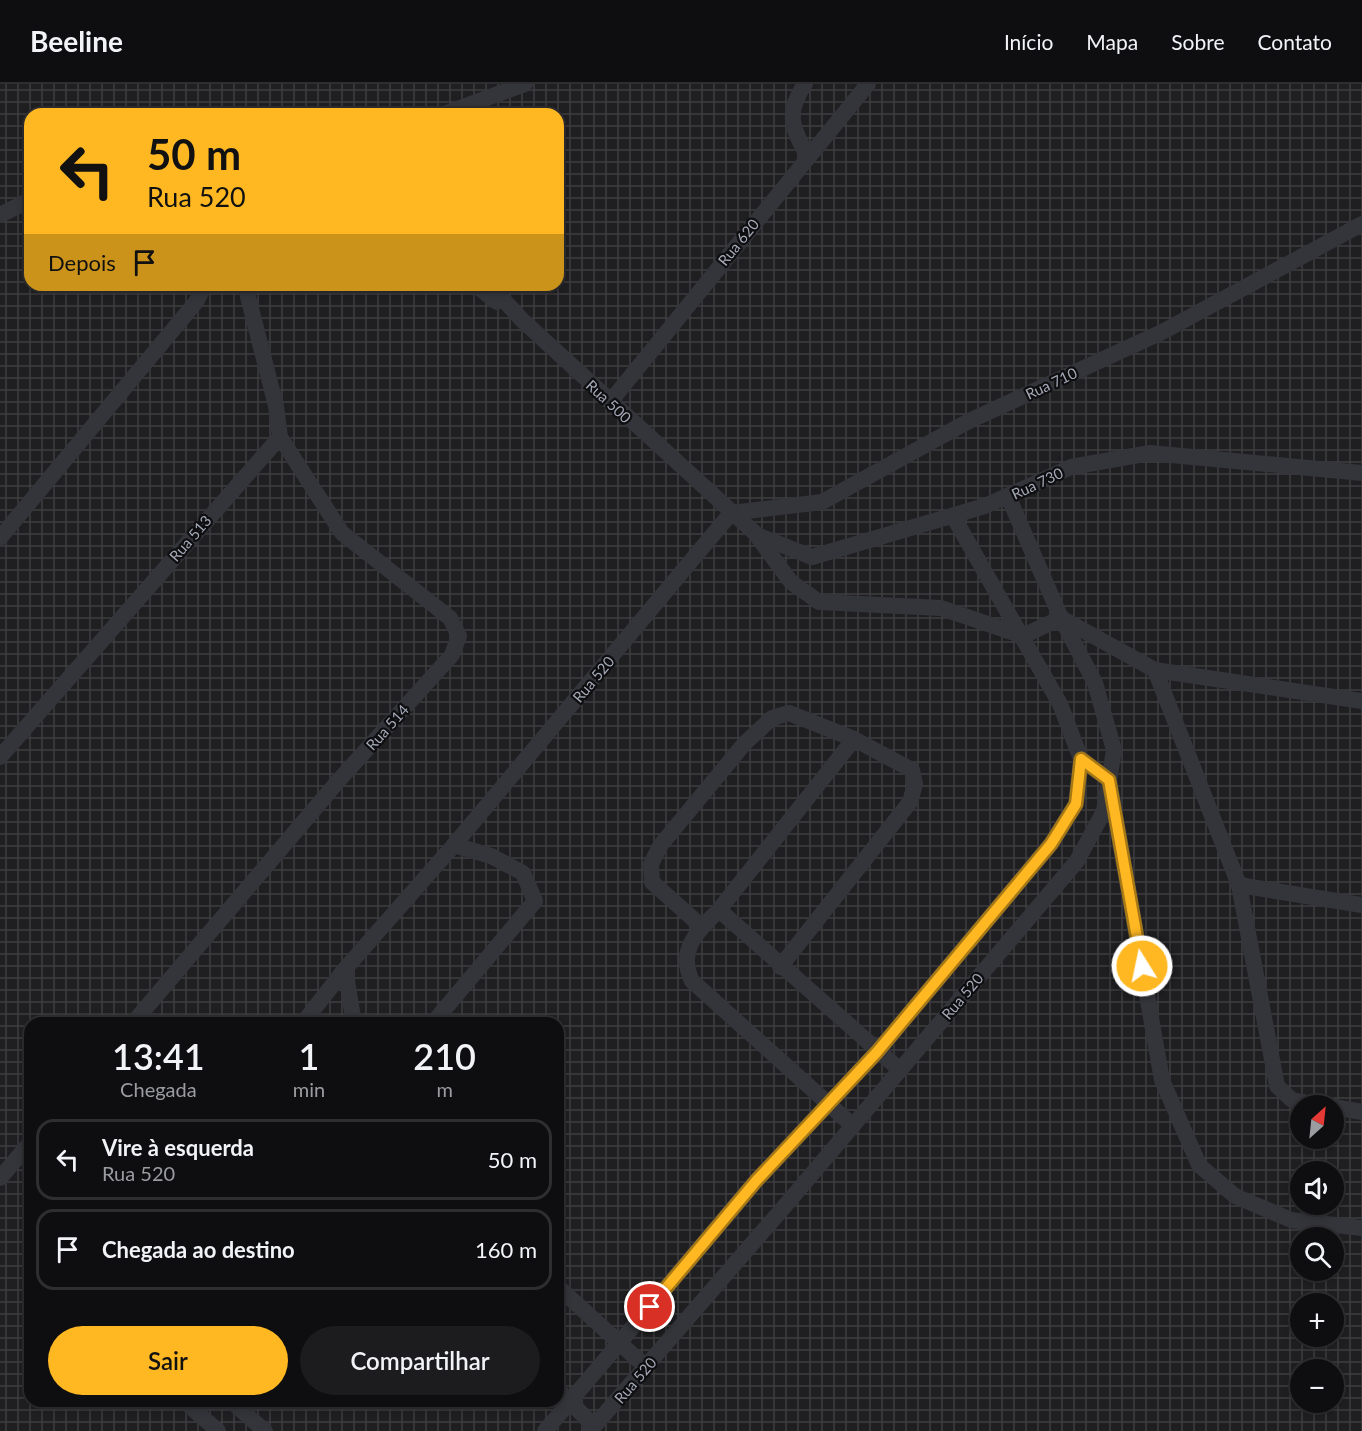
<!DOCTYPE html>
<html lang="pt">
<head>
<meta charset="utf-8">
<style>
	body { margin:0; font-family:Lato,sans-serif; background:#1c1c1e; color:#f1f3f6; height:100vh; display:flex; flex-direction:column; font-size:22px; white-space:nowrap }
	* { box-sizing:border-box; margin:0 }
	p { font-size:20px; color:#9b9c9f }
	.icon { flex:none; width:33px; height:33px; fill:none; stroke:currentColor; stroke-width:2; stroke-linecap:round; stroke-linejoin:round }
	.map { position:relative; flex:1; overflow:hidden }
	.drawer { position:absolute; left:24px; top:933px; width:540px; height:390px; display:flex; flex-direction:column; background:#0e0e10; border-radius:18px; box-shadow:0 3px 9px #0003,0 0 0 2px #2e2e30 }
	.drawer>* { flex:none }
	.banner { position:absolute; left:24px; top:24px; width:540px; height:183px; border-radius:18px; box-shadow:0 3px 9px #0003,0 0 0 2px #2e2e30; background:#ffb822; color:#111; overflow:hidden }
	.needle { width:39px; rotate:27deg }
	.buttons { position:absolute; left:1290px; top:1011px; display:grid; gap:12px }
	.buttons a { display:grid; place-items:center; width:54px; height:54px; border-radius:50%; background:#0e0e10; box-shadow:0 3px 9px #0003,0 0 0 2px #2e2e30; font-size:30px }
	.pin { position:absolute; display:grid; place-items:center; width:51px; height:51px; color:#fff; margin:-26px; border:3px solid #fff; border-radius:50%; box-shadow:0 2px 6px #0007 }
	.me { position:absolute; width:66px; margin:-33px; rotate:350deg; stroke-linejoin:round; filter:drop-shadow(0 0 4px #0008) }
	.turn { display:flex; align-items:center; gap:21px; height:126px; padding:0 24px; font-size:27px }
	.turn .icon { width:78px; height:78px; stroke-width:2.5 }
	.turn b { display:block; font-size:42px; line-height:51px }
	.then { display:flex; align-items:center; height:57px; padding:0 24px; background:#0003; gap:12px; font-size:22px }
	.eta { display:flex; justify-content:space-evenly; align-items:center; height:102px; text-align:center }
	.eta b { font-size:36px; font-weight:600; line-height:42px }
	.cta { display:flex; gap:12px; margin-top:auto; padding:12px 24px }
	.cta a { flex:1; height:69px; border-radius:36px; background:#ffb822; color:#111; font-size:24px; font-weight:600; line-height:69px; text-align:center }
	.cta a+a { background:#1c1c1e; color:#f1f3f6 }
	ul { padding:0; list-style:none }
	li { display:flex; align-items:center; gap:18px; height:81px; margin:0 12px 9px; padding:0 12px; border:3px solid #2e2e30; border-radius:18px }
	li div { flex:1 }
	li b { display:block; font-size:22px }
	li em { font-style:normal }
	header { display:flex; align-items:center; gap:36px; box-sizing:border-box; height:84px; padding:0 30px; background:#0e0e10; border-bottom:2px solid #2e2e30 }
	header strong { font-size:28px }
	nav { display:flex; gap:33px; margin-inline-start:auto; font-size:21px }
	.map>svg:first-child { display:block }
	.industrial { fill:url(#industrial-grid); fill-rule:evenodd }
	.lines { fill:none; stroke-linecap:round; stroke-linejoin:round }
	.service { stroke:#34353b; stroke-width:16 }
	.route-casing { stroke:#a67816; stroke-width:15 }
	.route { stroke:#ffb822; stroke-width:10 }
	.labels { text-anchor:middle; dominant-baseline:central; stroke-width:4.5; stroke-linejoin:round; paint-order:stroke }
	.street-label { font-size:15px; fill:#a4a9b7; stroke:#0e0e10 }
</style>
</head>
<body>
<header>
<strong>Beeline</strong>
<nav><a>Início</a><a>Mapa</a><a>Sobre</a><a>Contato</a></nav>
</header>
<div class="map">
<svg width="1362" height="1347" viewBox="0 0 1362 1347">
	<defs>
		<pattern id="industrial-grid" width="8" height="8" patternUnits="userSpaceOnUse" patternTransform="scale(1.5)"><rect width="8" height="8" fill="#1f1f22"/><path d="M0 4h8M4 0v8" fill="none" stroke="#3d3d40"/></pattern>
	</defs>
	<rect width="100%" height="100%" fill="#131315"/>
	<path class="industrial" d="M0,0h1362v1347h-1362zM30,30h528v171h-528zM30,939h528v378h-528zM1300,1022h34v32h-34zM1300,1088h34v32h-34zM1300,1154h34v32h-34zM1300,1220h34v32h-34zM1300,1286h34v32h-34z"/>
	<g class="lines">
		<g class="service">
			<path d="M805,0c-20,29 -13,44 3,73"/>
			<path d="M444,30l81,-30"/>
			<path d="M0,131l30,-15"/>
			<path d="M475,201l22,17"/>
			<path d="M490,201l32,35 235,215 55,22 173,-51 86,-39 79,-14 212,20"/>
			<path d="M610,318l258,-318"/>
			<path d="M731,429l91,-11 147,-81 193,-89 200,-108"/>
			<path d="M757,452l34,46 28,20 122,6 82,28 38,-18 94,52 207,31"/>
			<path d="M0,454l196,-236 9,-17"/>
			<path d="M1155,586l84,215 123,20"/>
			<path d="M0,673l280,-320 -4,-31 -31,-121"/>
			<path d="M1081,675l28,21 53,300 37,85 36,31 56,24 71,8"/>
			<path d="M1239,801l38,201 15,14 32,6"/>
			<path d="M719,826l181,160"/>
			<path d="M702,843l-50,-45 -1,-18 9,-18 84,-102 28,-26 17,-5 65,26 58,31 3,14 -5,18 -130,165"/>
			<path d="M345,885l9,54"/>
			<path d="M133,939l206,-243 113,-125 7,-19 -9,-18 -108,-85 -62,-96"/>
			<path d="M303,939l42,-54 109,-124 277,-332"/>
			<path d="M433,939l102,-122 -12,-28 -32,-17 -37,-11"/>
			<path d="M1334,1023l28,5"/>
			<path d="M853,1042l-161,-145c-15,-31 5,-49 27,-71l135,-171"/>
			<path d="M0,1094l30,-35"/>
			<path d="M558,1203l88,80"/>
			<path d="M558,1306l36,36"/>
			<path d="M184,1317l34,30"/>
			<path d="M231,1317l34,30"/>
			<path d="M545,1347l211,-250 121,-129 174,-208 25,-40 5,-45 -21,-55 -107,-188"/>
			<path d="M590,1347l194,-224 293,-346 27,-50 10,-61 -19,-67 -34,-65 -53,-122"/>
		</g>
	</g>
	<g class="lines">
		<g class="route-casing">
			<path id="route" d="M650,1223l106,-126 121,-129 174,-208 25,-40 5,-45 28,21 33,186"/>
		</g>
		<use href="#route" class="route"/>
	</g>
	<g class="labels">
		<g class="street-label">
			<text transform="translate(738 158) rotate(-51)">Rua 620</text>
			<text transform="translate(1051 299) rotate(-25)">Rua 710</text>
			<text transform="translate(609 317) rotate(43)">Rua 500</text>
			<text transform="translate(1037 399) rotate(-25)">Rua 730</text>
			<text transform="translate(190 454) rotate(-49)">Rua 513</text>
			<text transform="translate(593 595) rotate(-50)">Rua 520</text>
			<text transform="translate(387 643) rotate(-48)">Rua 514</text>
			<text transform="translate(962 912) rotate(-50)">Rua 520</text>
			<text transform="translate(635 1296) rotate(-49)">Rua 520</text>
		</g>
	</g>
</svg>
<div class="buttons">
<a><svg class="needle" viewBox="-14 -14 28 28"><path d="M0-13l5 13h-10z" fill="#e53935"/><path d="M0 13l5-13h-10z" fill="#9b9c9f"/></svg></a>
<a><svg class="icon" aria-label="sound" viewBox="0 0 24 24"><path d="M4 9h4l5-4v14l-5-4H4zM17 9q2 3 0 6"/></svg></a>
<a><svg class="icon" aria-label="search" viewBox="0 0 24 24"><circle cx="10" cy="10" r="6"/><path d="M15 15l6 6"/></svg></a>
<a>+</a>
<a>−</a>
</div>
<div class="pin" style="left:650px;top:1223px;background:#d93025"><svg class="icon" aria-label="arrive" viewBox="0 0 24 24"><path d="M6 21V4h12l-3 4 3 4H6"/></svg></div>
<svg class="me" style="left:1142px;top:882px" viewBox="-20 -20 40 40"><circle r="17" fill="#ffb822" stroke="#fff" stroke-width="3"/><path d="M0-11L8 9 0 5-8 9z" fill="#fff"/></svg>
<div class="banner">
<div class="turn"><svg class="icon" aria-label="left" viewBox="0 0 24 24"><path d="M17 20v-9H6M10 6l-5 5 5 5"/></svg><div><b>50 m</b>Rua 520</div></div>
<div class="then">Depois<svg class="icon" aria-label="arrive" viewBox="0 0 24 24"><path d="M6 21V4h12l-3 4 3 4H6"/></svg></div>
</div>
<section class="drawer">
<div class="eta">
<div><b>13:41</b><p>Chegada</p></div>
<div><b>1</b><p>min</p></div>
<div><b>210</b><p>m</p></div>
</div>
<ul>
<li><svg class="icon" aria-label="left" viewBox="0 0 24 24"><path d="M17 20v-9H6M10 6l-5 5 5 5"/></svg><div><b>Vire à esquerda</b><p>Rua 520</p></div><em>50 m</em></li>
<li><svg class="icon" aria-label="arrive" viewBox="0 0 24 24"><path d="M6 21V4h12l-3 4 3 4H6"/></svg><div><b>Chegada ao destino</b></div><em>160 m</em></li>
</ul>
<div class="cta"><a>Sair</a><a>Compartilhar</a></div>
</section>
</div>
</body>
</html>
